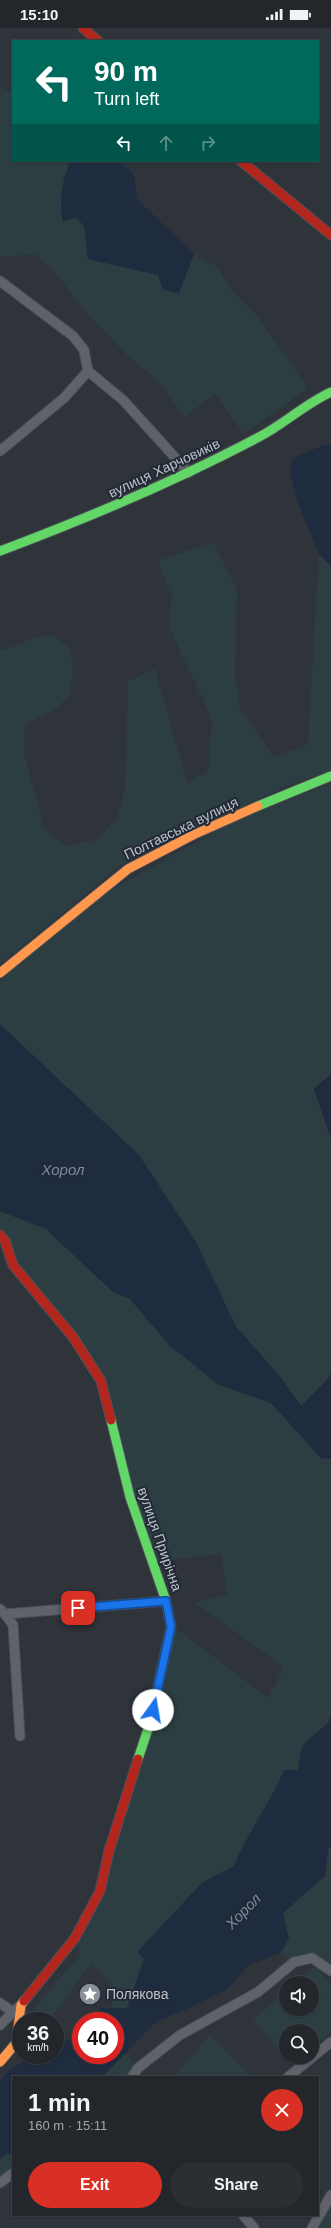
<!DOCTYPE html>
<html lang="en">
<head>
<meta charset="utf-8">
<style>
	body { margin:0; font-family:Arial,sans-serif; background:#2b2f34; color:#f1f3f6; height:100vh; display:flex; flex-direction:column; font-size:15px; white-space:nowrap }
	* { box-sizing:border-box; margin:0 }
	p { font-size:13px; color:#a3a5a9 }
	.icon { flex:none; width:22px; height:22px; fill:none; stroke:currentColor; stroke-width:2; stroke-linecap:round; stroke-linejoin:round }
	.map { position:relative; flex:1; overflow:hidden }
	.side { position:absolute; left:12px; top:2048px; width:307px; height:140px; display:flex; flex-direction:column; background:#23272c; border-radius:0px; box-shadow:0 1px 3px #0004,0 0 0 1px #404448 }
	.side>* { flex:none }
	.top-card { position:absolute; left:12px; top:12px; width:307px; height:122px; border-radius:0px; box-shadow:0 1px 3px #0004,0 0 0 1px #404448; background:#00695c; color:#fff; overflow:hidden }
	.fabs { position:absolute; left:279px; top:1948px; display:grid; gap:8px }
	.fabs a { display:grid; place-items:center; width:40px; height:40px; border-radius:50%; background:#23272c; box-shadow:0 1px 3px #0004,0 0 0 1px #404448; font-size:20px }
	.speed { position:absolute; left:12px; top:1984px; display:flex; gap:8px; font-size:20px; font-weight:700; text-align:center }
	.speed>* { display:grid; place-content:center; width:52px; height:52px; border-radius:50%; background:#23272c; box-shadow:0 1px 3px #0004,0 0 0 1px #404448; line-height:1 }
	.speed small { font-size:10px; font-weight:400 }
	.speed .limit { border:6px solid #d22; background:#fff; color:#111 }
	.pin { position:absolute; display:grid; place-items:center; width:34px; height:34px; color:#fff; margin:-17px; border-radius:8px; box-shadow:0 2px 6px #0006 }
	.me { position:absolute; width:44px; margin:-22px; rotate:13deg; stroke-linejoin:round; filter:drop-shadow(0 0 3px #0008) }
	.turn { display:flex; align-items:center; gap:14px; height:84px; padding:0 16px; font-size:18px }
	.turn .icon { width:52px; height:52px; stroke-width:2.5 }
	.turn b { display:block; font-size:28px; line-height:34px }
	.lanes { display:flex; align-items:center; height:38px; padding:0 16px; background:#0003; justify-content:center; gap:20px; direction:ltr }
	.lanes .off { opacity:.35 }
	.round { display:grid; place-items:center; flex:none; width:42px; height:42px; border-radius:21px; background:#2b2f34 }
	.headline { display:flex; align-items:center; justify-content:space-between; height:68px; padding:0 16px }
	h1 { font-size:24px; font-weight:700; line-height:30px }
	.action { display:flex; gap:8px; margin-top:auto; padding:8px 16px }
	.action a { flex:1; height:46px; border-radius:24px; background:#d93025; color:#fff; font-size:16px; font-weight:700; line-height:46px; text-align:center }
	.action a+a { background:#2b2f34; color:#f1f3f6 }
	.status { display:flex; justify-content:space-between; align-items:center; height:28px; padding:0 20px; background:#23272c; direction:ltr }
	.status svg { height:11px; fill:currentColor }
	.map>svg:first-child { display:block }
	.green { fill:#2c3e41 }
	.water { fill:#1f2c3f }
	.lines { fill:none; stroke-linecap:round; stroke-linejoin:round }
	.street-casing { stroke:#4c5158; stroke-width:11 }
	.fast-casing { stroke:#4c5158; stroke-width:11 }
	.slow-casing { stroke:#4c5158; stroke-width:11 }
	.jam-casing { stroke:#4c5158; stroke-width:11 }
	.street { stroke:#5f6269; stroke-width:9 }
	.fast { stroke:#63d668; stroke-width:9 }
	.slow { stroke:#ff974d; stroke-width:9 }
	.jam { stroke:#b3261e; stroke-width:9 }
	.route-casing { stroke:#114b97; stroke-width:10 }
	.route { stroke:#1a73e8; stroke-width:7 }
	.labels { text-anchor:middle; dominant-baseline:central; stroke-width:4; stroke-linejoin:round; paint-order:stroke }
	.street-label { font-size:14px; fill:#bac1cb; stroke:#222a36 }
	.poi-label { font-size:14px; fill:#bac1cb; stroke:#222a36; text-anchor:start }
	.water-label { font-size:15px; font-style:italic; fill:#778ba6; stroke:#222a36 }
</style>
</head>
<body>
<div class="status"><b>15:10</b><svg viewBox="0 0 49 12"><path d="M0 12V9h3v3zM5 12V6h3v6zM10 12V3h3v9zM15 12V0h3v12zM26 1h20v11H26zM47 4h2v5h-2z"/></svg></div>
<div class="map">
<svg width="331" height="2200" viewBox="0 0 331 2200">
	<rect width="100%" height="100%" fill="#2f343b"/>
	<g class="green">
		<path d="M0,58l13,8v67h57l-7,21 13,35 8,9 4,33 70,16 21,17 15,-38 23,12 14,24 26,26 51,72 -64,46 -29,-40 -31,23 -26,-36 -32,-27 -37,-38 -35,-45 -19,-17 -35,3z"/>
		<path d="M213,514l24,48 -2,84 5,34 34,49 34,-13 11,-190 12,12v204l-47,17 -158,74 -126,103v-313l37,-14 16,-1 16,12 4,19 -3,28 -16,15 -30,15v28l20,75 20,18 33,-6 20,-22 8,-29 3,-108 27,-12 32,113 21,-10 4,-53 -44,-94 4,-28 -14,-36z"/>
		<path d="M331,756v290l-17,15 17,50v233l-2,6 -28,28 -23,-32 -42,-47 -41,-87 -156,-178 -39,-38v-42l18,-18 89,-72 131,-73z"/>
		<path d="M0,1183l46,18 67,63 17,7 40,47 49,39 52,18 50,55 10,1v255l-2,8 -27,24 -4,24h-14c-14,34 -37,62 -50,96l-32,17 -64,69 6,7 -17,49h-14l-5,-28 -17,-17 -36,50 -9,8h-19c16,-24 33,-45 53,-65l-5,-18 25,-47 71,-264 7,3 90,68 16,-31 -89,-64 32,-9 -6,-40 -69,8 -51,-181 -88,-116 -13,-30z"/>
		<path d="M331,1819v124l-19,-13 -28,11 6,-10 -10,-6 9,-14 -6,-26 42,-37 3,-27z"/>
		<path d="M316,1938l15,18v47l-19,18v-18h-26v26l-33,-38 33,-28v18h26v-26h-17z"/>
		<path d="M210,2007l41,42h-77z"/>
		<path d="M125,2025l13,15 -6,9h-30z"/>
		<path d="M7,2126h6v19l-13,9v-23z"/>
		<path d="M331,2167v33h-19z"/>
	</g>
	<g class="water">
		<path d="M70,133h50l14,14 3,24 57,55 -15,39 -16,-3 -5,-15 -70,-16 -4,-33 -8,-9 -13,5c-5,-21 0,-41 7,-61z"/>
		<path d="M326,416l5,3v119l-12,-12 -22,-53 -7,-27 3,-16z"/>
		<path d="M0,996l139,131 56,85 41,87 42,47 23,32 28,-28 2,-6v87l-10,-1 -50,-55 -52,-18 -49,-39 -40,-47 -17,-7 -67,-63 -46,-18z"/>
		<path d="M331,1046v65l-17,-50z"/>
		<path d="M331,1686v133l-3,2 -3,27 -42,37 6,26 -9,14 -31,12 -22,24 -44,22 -26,10 -55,56h-89v77h-6l-7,5v-78l10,-11 23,-15h22v-12l26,-6v18h34v-34h-21l5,-13h28l17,-49 -7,-7 65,-69 32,-17c14,-34 36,-62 50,-96h14l4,-24 27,-24z"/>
	</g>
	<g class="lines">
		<g class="street-casing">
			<g id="street">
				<path d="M0,253l73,55 11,14 4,21 35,29 66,73"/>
				<path d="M0,423l64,-53 24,-27"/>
				<path d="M0,1581l5,5 161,-13"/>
				<path d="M5,1586l8,11 7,111"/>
				<path d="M0,1975l13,9 8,-7"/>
				<path d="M0,1997l13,-13"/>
				<path d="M132,2049l6,-9 42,-33 78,-43 36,-30 18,-4 19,13"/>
				<path d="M288,2049l43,-35"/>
				<path d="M0,2155l13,-10"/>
				<path d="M243,2187l11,13"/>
				<path d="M312,2200l19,-33"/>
			</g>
		</g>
		<g class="fast-casing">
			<g id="fast">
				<path d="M0,523c88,-33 176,-70 259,-114 25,-13 46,-33 72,-45"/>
				<path d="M258,778l73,-30"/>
				<path d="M111,1392l19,77 36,104 5,26 -21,96 -12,36"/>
			</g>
		</g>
		<g class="slow-casing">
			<g id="slow">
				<path d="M0,945l128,-104 65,-34 65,-29"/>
				<path d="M0,2034l16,-19 5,-38 3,-4"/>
			</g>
		</g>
		<g class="jam-casing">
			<g id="jam">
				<path d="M83,0l15,13"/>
				<path d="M241,133l90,74"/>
				<path d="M0,1207l5,6 8,24 60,72 28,44 10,39"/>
				<path d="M24,1973l51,-63 25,-47 9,-40 29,-92"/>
			</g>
		</g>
		<use href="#street" class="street"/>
		<use href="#fast" class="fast"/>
		<use href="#slow" class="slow"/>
		<use href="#jam" class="jam"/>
	</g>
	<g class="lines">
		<g class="route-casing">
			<path id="route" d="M78,1580l88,-7 5,26 -18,83"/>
		</g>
		<use href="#route" class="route"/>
	</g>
	<defs>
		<g id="sight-disc" transform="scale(1.15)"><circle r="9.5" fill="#899099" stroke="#222a36"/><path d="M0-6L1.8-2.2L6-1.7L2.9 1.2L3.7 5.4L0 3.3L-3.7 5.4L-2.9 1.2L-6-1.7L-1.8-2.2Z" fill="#fff"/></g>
	</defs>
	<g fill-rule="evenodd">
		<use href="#sight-disc" x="90" y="1966"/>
	</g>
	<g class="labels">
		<g class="street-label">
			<text transform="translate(164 440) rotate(-25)">вулиця Харчовиків</text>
			<text transform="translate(181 800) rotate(-26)">Полтавська вулиця</text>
			<text transform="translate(160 1511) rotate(71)">вулиця Прирічна</text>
		</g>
		<g class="poi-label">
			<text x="106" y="1966">Полякова</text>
		</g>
		<g class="water-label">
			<text x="63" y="1141">Хорол</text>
			<text transform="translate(243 1883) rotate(-46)">Хорол</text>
		</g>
	</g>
</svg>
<div class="fabs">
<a><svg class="icon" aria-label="sound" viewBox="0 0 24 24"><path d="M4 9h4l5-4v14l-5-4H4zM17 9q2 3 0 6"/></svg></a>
<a><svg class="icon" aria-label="search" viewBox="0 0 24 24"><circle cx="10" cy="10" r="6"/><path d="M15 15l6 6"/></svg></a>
</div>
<div class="speed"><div>36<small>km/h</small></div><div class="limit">40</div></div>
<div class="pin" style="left:78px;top:1580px;background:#d93025"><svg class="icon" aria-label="arrive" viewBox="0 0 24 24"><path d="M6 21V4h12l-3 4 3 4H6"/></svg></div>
<svg class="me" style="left:153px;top:1682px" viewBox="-20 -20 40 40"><circle r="19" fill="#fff"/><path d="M0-13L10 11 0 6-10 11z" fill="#1a73e8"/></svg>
<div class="top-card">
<div class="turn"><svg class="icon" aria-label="left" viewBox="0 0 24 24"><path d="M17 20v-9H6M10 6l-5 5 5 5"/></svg><div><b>90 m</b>Turn left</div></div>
<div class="lanes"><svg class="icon" aria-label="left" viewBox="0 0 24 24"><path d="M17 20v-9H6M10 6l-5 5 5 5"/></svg><svg class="icon off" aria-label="ahead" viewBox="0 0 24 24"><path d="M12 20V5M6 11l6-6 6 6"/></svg><svg class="icon off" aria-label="right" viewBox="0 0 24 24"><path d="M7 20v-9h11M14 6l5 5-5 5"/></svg></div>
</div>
<section class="side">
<div class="headline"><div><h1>1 min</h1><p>160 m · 15:11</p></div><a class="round" style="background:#d93025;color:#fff"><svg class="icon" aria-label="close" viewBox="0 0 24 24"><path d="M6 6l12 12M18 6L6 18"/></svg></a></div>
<div class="action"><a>Exit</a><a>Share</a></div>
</section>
</div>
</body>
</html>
